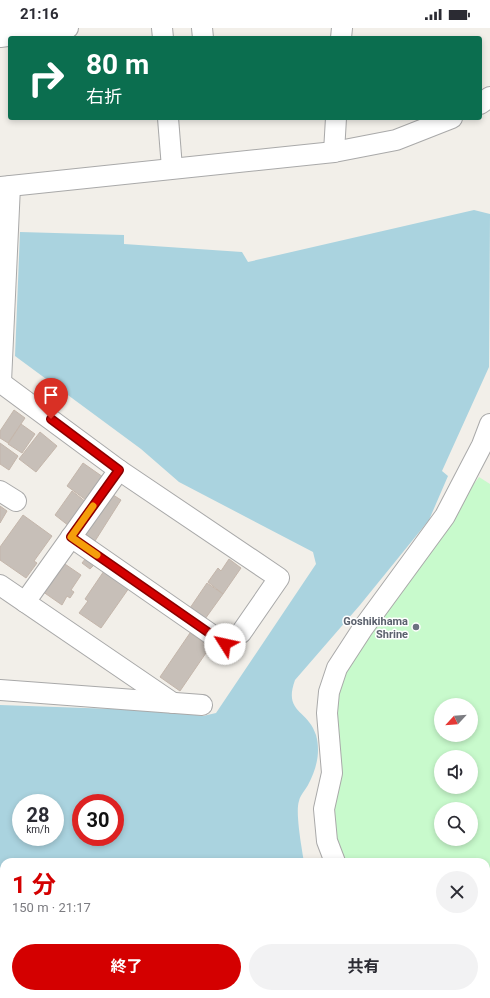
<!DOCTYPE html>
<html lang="ja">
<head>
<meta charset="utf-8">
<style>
	body { margin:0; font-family:Roboto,"Noto Sans JP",sans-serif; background:#f2f2f3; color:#2b2b33; height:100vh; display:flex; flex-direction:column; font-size:15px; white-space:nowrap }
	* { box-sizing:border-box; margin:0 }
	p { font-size:13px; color:#7c7c81 }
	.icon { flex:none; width:22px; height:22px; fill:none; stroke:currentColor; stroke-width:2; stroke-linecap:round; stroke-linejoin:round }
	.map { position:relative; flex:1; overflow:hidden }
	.drawer { position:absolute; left:0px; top:830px; width:490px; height:140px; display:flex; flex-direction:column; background:#fff; border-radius:12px 12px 0 0; box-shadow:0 2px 6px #0003 }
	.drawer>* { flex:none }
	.guide { position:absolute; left:8px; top:8px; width:474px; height:84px; border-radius:4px; box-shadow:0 2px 6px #0003; background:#0b6e4f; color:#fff; overflow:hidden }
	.needle { width:26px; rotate:244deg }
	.buttons { position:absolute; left:434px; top:670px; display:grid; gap:8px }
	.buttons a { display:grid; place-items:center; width:44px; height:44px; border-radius:50%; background:#fff; box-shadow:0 2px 6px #0003; font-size:20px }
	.speed { position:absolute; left:12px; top:766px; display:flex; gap:8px; font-size:20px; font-weight:700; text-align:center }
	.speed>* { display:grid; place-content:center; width:52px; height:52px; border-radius:50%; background:#fff; box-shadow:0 2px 6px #0003; line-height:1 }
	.speed small { font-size:10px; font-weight:400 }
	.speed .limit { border:6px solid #d22; background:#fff; color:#111 }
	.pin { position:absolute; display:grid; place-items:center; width:34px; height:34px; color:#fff; margin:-41px -17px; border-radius:50% 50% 50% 0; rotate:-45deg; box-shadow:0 0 4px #0007 }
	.pin .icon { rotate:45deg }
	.me { position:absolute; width:44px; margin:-22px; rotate:305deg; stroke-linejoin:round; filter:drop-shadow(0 0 3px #0008) }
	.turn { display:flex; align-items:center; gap:14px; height:84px; padding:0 12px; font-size:18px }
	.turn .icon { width:52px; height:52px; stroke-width:2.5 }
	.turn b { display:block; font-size:28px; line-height:34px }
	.round { display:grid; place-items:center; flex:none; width:42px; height:42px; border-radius:21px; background:#f2f2f3 }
	.head { display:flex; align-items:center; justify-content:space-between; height:68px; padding:0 12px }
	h1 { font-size:24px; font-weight:700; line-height:30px; color:#d40000 }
	.action { display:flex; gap:8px; margin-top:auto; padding:8px 12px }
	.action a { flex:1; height:46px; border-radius:24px; background:#d40000; color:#fff; font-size:16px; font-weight:700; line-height:46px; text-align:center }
	.action a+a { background:#f2f2f3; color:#2b2b33 }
	.status { display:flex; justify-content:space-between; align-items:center; height:28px; padding:0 20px; background:#fff; direction:ltr }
	.status svg { height:11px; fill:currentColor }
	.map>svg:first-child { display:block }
	.park { fill:#c8facc; fill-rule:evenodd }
	.parking { fill:#e2e2e2 }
	.water { fill:#aad3df; fill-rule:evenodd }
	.building { fill:#c7bfb8; stroke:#c4b6ab }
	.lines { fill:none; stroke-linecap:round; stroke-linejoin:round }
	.minor-casing { stroke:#a9a9a9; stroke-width:22 }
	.path { stroke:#fa8072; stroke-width:2.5; stroke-dasharray:2 2; stroke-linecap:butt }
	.minor { stroke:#fff; stroke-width:20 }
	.route-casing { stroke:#8a0000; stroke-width:10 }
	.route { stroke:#d40000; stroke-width:7 }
	.slow { stroke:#f59e0b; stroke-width:7 }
	.worship-dot { fill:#6b7280; stroke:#fff; stroke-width:1.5 }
	.labels { text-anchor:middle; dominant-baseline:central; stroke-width:3; stroke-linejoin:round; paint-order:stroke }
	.worship-label { font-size:11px; font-weight:bold; fill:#5b616d; stroke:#fff; text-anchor:end }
</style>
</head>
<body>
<div class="status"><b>21:16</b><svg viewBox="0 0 49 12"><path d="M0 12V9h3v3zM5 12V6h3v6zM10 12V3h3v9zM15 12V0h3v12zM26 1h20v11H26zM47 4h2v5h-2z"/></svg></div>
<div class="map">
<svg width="490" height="970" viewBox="0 0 490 970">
	<rect width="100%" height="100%" fill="#f2efe9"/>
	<path class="park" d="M479,449l11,7v400h-4v-22h-146l-10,-51 5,-115 10,-28 88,-129zM441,677h30v30h-30zM441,729h30v30h-30zM441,781h30v30h-30z"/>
	<path class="parking" d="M486,933h4v37h-136l-1,-4h133z"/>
	<path class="water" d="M474,182l16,4 -1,153 -47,104 6,5 -19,44 -69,85 -65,75c-12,33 13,29 21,55 5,18 0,35 -8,50 -3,5 -8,11 -9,16 -4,11 3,48 5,61h-300v132h291l2,4h-297v-293l170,6 33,5 13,-3 100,-149 -3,-12 -134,-70 -38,-33 -126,-93 5,-124 104,3v9l118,8 6,10zM21,775h34v34h-34zM81,775h34v34h-34z"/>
	<g class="building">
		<path d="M14,382l11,8 -17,25 -8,-5v-7z"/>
		<path d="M21,396l14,10 -13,19 -14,-9z"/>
		<path d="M40,404l17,14 -21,26 -17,-13z"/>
		<path d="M0,415l18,13 -9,14 -9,-6z"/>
		<path d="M83,435l20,14 -17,23 -19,-14z"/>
		<path d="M72,463l14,11 -17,24 -14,-11z"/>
		<path d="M107,463l14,9 -26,41 -13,-9z"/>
		<path d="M0,478l7,5 -7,12z"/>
		<path d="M23,487l29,21 -18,25 3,2 -11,15 -26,-18v-13z"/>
		<path d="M86,530l8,7 -4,4 -8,-6z"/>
		<path d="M229,531l12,9 -18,26 -15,-12 10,-14 3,3z"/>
		<path d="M59,532l22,15 -10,15 3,2 -4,6 -3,-2 -5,9 -23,-16z"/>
		<path d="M104,543l25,17 -28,40 -22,-15 9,-12 -3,-2z"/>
		<path d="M207,555l16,11 -18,25 -15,-11z"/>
		<path d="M190,605l20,14 -30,44 -20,-14z"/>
	</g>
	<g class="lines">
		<g class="minor-casing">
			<g id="minor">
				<path d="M162,0l1,10"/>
				<path d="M202,0l1,10"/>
				<path d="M0,9l68,-9"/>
				<path d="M341,10l1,-10"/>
				<path d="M480,76l10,-7"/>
				<path d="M168,90l4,50"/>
				<path d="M334,124l2,-34"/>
				<path d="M0,159l334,-35 62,-12 56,-22"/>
				<path d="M0,354l119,88 160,108 -38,55"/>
				<path d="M1,354l9,-196"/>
				<path d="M0,463l16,10"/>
				<path d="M71,509l154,107"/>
				<path d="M0,557l173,118"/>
				<path d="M25,574l94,-132"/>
				<path d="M0,662l202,15"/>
				<path d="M335,834l-8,-21 -3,-32 8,-36 -5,-60 2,-21 8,-24 26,-40 82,-112 37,-71 8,-21"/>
			</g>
		</g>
		<path class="path" d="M486,845l4,-1"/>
		<use href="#minor" class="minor"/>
	</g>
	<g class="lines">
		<g class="route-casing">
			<path id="route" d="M51,391l68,51 -48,67 154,107"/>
		</g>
		<use href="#route" class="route"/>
		<path class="slow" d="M93,478l-22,31 26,18"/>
	</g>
	<circle class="worship-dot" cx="416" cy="599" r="4"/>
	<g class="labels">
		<g class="worship-label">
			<text x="408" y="593">Goshikihama<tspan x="408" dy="13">Shrine</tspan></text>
		</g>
	</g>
</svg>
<div class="buttons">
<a><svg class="needle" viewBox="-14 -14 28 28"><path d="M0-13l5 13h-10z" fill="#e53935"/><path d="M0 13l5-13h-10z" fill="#7c7c81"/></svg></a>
<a><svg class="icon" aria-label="sound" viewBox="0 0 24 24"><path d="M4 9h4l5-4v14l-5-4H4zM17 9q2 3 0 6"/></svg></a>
<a><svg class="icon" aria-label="search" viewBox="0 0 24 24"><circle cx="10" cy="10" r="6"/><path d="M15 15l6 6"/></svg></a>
</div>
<div class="speed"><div>28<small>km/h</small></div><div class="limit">30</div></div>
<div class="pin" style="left:51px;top:391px;background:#d93025"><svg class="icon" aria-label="arrive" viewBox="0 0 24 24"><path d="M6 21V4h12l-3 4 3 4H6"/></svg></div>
<svg class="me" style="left:225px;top:616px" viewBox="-20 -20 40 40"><circle r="19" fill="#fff"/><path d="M0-13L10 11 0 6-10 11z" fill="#d40000"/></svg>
<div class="guide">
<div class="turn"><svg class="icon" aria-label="right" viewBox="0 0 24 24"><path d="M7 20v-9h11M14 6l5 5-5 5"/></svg><div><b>80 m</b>右折</div></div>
</div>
<section class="drawer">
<div class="head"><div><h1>1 分</h1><p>150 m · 21:17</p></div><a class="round"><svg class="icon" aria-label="close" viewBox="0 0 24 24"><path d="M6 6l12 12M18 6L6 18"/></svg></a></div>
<div class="action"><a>終了</a><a>共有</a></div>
</section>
</div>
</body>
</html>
